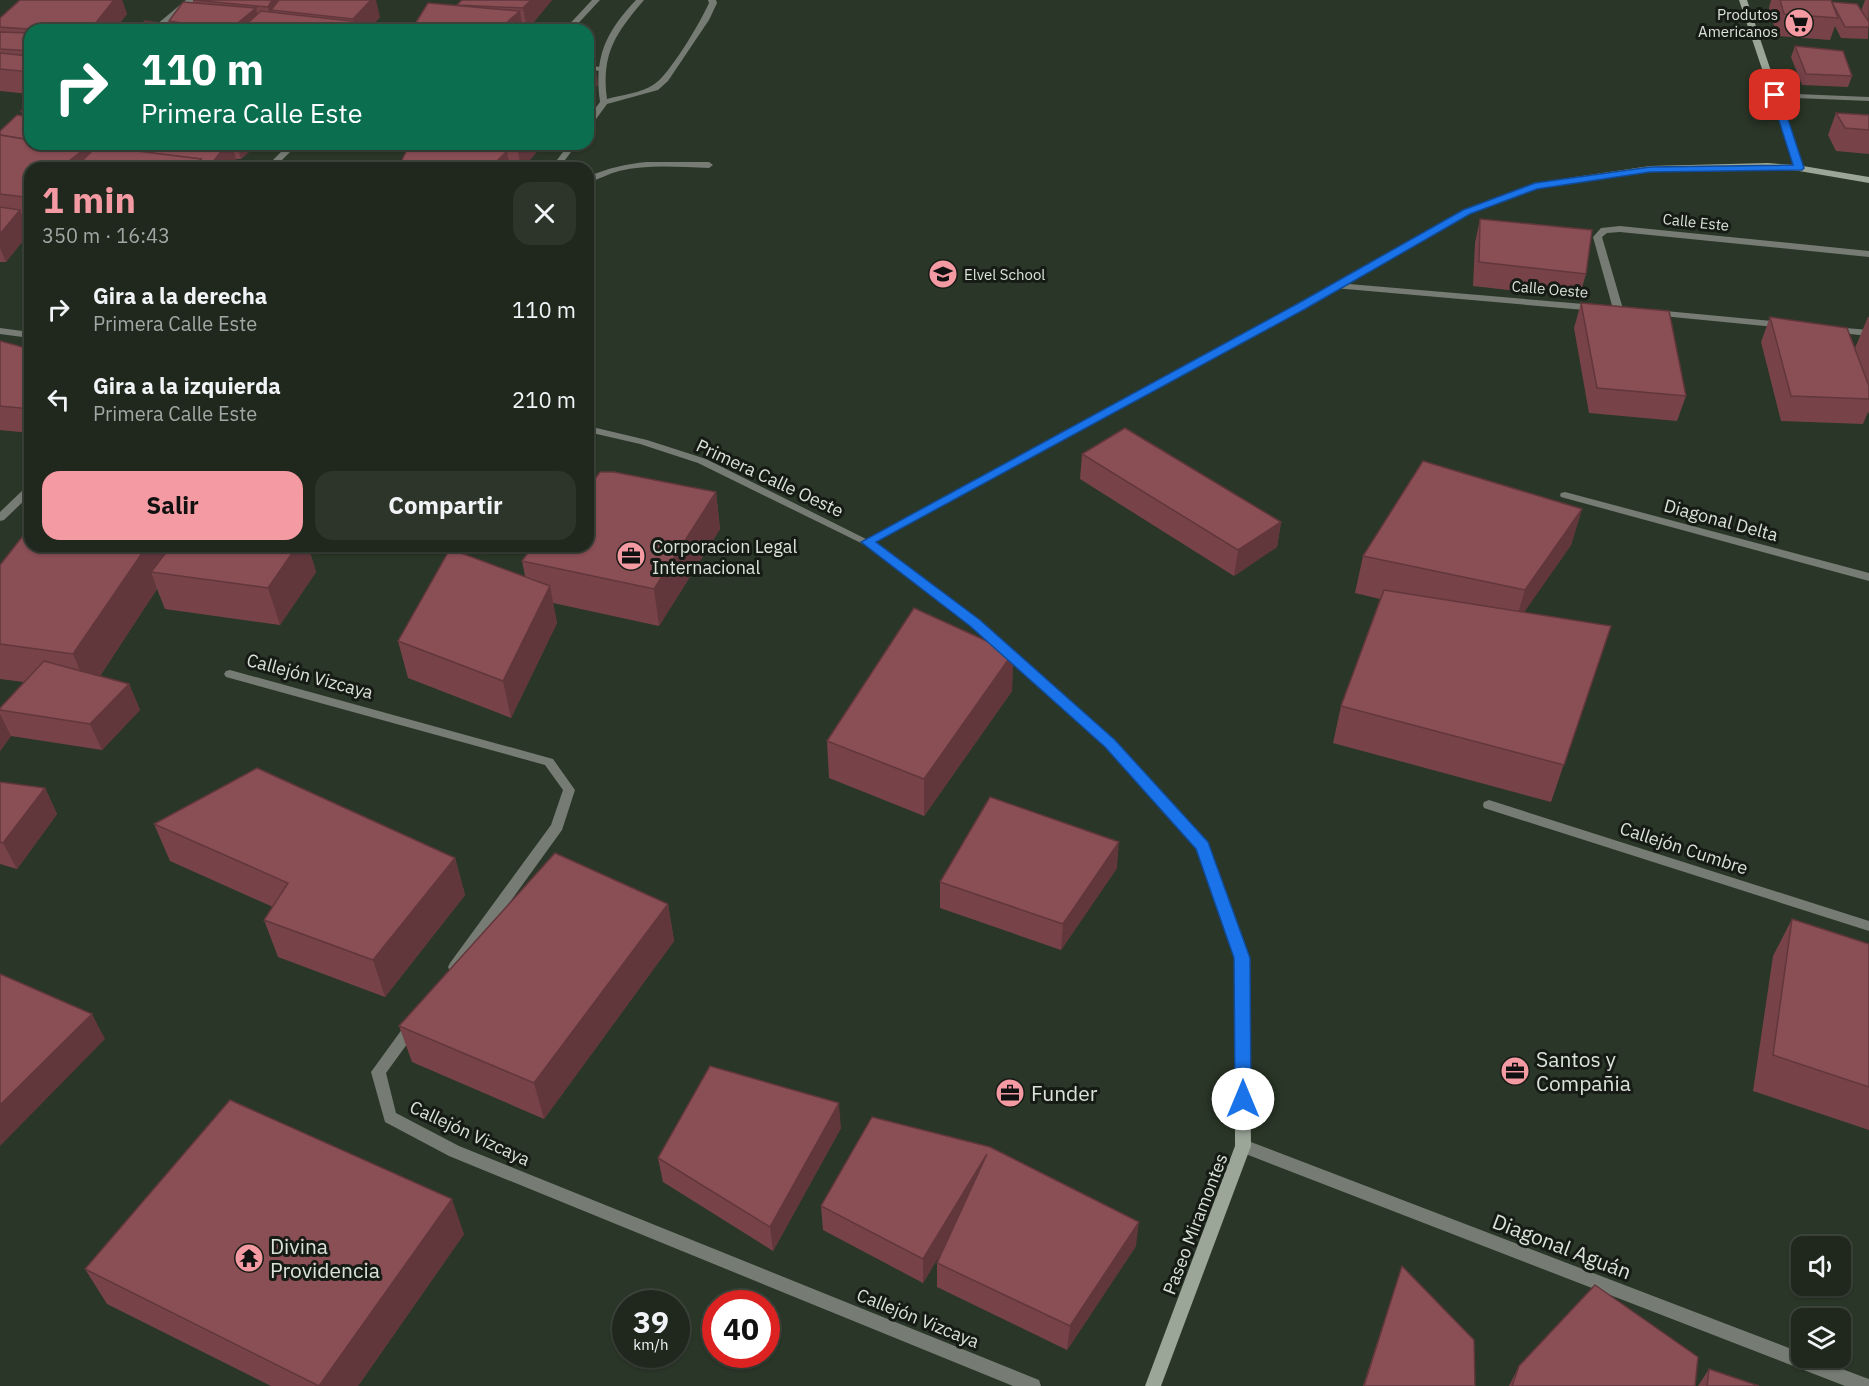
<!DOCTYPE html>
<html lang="es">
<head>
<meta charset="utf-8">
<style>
	body { margin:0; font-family:"IBM Plex Sans",sans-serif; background:#2d342a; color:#f1f3f6; height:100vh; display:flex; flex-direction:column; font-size:22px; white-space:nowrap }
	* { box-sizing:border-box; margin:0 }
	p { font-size:20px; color:#a2a6a4 }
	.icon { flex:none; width:33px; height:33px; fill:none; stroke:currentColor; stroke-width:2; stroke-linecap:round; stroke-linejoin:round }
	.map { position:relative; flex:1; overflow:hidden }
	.details { position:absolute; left:24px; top:162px; width:570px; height:390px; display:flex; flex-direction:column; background:#20281d; border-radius:18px; box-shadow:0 2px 4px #0004,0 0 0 2px #3d443b }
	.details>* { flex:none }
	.banner { position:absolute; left:24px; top:24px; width:570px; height:126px; border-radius:18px; box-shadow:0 2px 4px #0004,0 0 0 2px #3d443b; background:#0b6e4f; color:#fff; overflow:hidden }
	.fabs { position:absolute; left:1791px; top:1236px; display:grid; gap:12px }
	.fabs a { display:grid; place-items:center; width:60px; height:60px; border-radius:12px; background:#20281d; box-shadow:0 2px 4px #0004,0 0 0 2px #3d443b; font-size:30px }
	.speed { position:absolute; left:612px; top:1290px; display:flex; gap:12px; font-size:30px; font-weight:700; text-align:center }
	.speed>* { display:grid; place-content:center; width:78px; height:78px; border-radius:50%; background:#20281d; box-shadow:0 2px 4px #0004,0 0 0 2px #3d443b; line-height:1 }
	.speed small { font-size:15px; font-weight:400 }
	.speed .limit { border:9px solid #d22; background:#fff; color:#111 }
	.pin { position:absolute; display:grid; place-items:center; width:51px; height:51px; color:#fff; margin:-26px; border-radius:12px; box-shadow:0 3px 9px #0006 }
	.me { position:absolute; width:66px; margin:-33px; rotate:0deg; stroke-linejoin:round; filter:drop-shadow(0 0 4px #0008) }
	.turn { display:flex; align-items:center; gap:21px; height:126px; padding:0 18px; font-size:27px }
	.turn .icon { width:78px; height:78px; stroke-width:2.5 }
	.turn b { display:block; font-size:42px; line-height:51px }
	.round { display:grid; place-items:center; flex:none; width:63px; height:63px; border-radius:18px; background:#2d342a }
	.headline { display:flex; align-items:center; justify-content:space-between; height:102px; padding:0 18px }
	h1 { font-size:36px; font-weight:700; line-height:45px; color:#f49aa3 }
	.action { display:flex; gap:12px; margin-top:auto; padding:12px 18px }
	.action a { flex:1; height:69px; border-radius:18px; background:#f49aa3; color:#111; font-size:24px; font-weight:700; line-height:69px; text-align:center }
	.action a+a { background:#2d342a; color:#f1f3f6 }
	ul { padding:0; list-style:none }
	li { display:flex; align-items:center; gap:18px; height:90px; padding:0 18px }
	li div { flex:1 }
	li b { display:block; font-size:22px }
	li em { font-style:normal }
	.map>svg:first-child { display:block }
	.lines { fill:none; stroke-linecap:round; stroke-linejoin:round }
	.lane { fill:#767b74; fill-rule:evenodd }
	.street { fill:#767b74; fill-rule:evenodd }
	.secondary { fill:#9ba598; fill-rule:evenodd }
	.wall { fill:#774349 }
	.shaded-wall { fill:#61373c }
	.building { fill:#8a4e55; stroke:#61373c; stroke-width:1.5 }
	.route { fill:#1a73e8; stroke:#114b97; stroke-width:1.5 }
	.labels { text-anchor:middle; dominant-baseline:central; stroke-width:6; stroke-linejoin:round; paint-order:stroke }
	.far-poi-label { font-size:15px; fill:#dbe2d9; stroke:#161b15; text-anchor:end }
	.far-street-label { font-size:15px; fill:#dbe2d9; stroke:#161b15 }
	.street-label { font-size:18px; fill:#dbe2d9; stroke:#161b15 }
	.poi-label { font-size:18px; fill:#dbe2d9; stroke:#161b15; text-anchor:start }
	.near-poi-label { font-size:21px; fill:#dbe2d9; stroke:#161b15; text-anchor:start }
	.near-street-label { font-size:21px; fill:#dbe2d9; stroke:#161b15 }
</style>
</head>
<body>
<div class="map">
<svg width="1869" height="1386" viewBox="0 0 1869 1386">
	<rect width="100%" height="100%" fill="#2a3627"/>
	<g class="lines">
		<g class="lane">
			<path d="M592,0h8l-28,30h-8z"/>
			<path d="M588,66l14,1 4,2 -4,2 -14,-1z"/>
			<path d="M647,162h62l4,3 -4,3c-30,-1 -61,-4 -90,3 -11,3 -20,8 -31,12v-6c19,-9 38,-13 59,-15z"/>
		</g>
		<g class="street">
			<path d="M186,0h9l-36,30h-9z"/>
			<path d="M636,0h8c-28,33 -43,53 -37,99 14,-4 34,-6 46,-14 16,-9 48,-64 56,-82l-1,-3h8l1,3 -8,17 -41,61 -10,9 -51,14 -16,22h-3v-8l12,-16c-6,-45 5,-69 36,-102z"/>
			<path d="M1772,93l97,4v4l-94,-4 -4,-2z"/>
			<path d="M289,144h9l-24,24h-9z"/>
			<path d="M569,144h8l-18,24h-8z"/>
			<path d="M1620,226l249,25v6l-249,-25 -13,1 -5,4 21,72 -5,3 -5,-3 -20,-72 8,-9z"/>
			<path d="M1337,283l259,22 5,3 -5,3 -262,-23v-4z"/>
			<path d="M1655,310l129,12 5,3 -5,3 -132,-13 -2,-2z"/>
			<path d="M1834,327l35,3v6l-38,-4v-4z"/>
			<path d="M0,328l30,4v6l-30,-4z"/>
			<path d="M588,426l59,14 59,19 166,83 -1,2h-8l-165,-81 -58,-19 -52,-12z"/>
			<path d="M30,486v9l-26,25 -4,1v-9l26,-25z"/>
			<path d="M1565,492l304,81v8l-308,-84 -1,-2 1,-2z"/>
			<path d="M230,670l323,89 22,31 -13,40 -102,141 -5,2 -5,-2 -2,-4 2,-4 101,-138 12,-35 -18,-25 -319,-88 -2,-3 2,-3z"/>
			<path d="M1489,800l380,121v10l-385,-123 -1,-3 1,-3z"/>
			<path d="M413,1019l5,2 2,4 -2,4 -32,44 10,40 63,33 580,234 2,6h-28l-564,-230 -64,-34 -14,-50 37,-51z"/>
			<path d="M1243,1139l559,214v5h11l53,20 3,1v7h-24l-607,-235 -3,-5 3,-5z"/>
		</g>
		<path class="secondary" d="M1739,0h8l56,166 66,11v6l-70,-12 -31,-2 -118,3 -113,16 -67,26 -166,94 -429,234 104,78 135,121 94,102 41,115 2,188 -90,240h-16l90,-240v-188l-38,-110 -91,-101 -135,-121 -109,-84 436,-238 166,-94 71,-27 115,-17 118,-3 26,2z"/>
	</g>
	<g class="wall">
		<path d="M20,0h102l5,14 -13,16h-84v64l-30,-3v-73z"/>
		<path d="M193,0l187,17 -10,11 1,2h-237l36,-6 -1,-3 24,-18z"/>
		<path d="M462,0h90l-25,30h-135l23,-5v-1l43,-18 -1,-1z"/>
		<path d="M1771,0h60l1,2 29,9 4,-11h4l-1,39 -27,-1 -6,-12 -5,14 -53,-4 -8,-28z"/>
		<path d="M1795,46l57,30 -4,11 -46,-2 -11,-28z"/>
		<path d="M30,104v40h228l-17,15h-5l1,4 -4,5h-203v62h-2l1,3 -23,29h-6v-131l23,-15 -2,-5z"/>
		<path d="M1836,113l33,2v39l-33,-3 -8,-16z"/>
		<path d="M308,144h231l1,4 -17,20h-122l-1,-4 8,-16 -100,-3z"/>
		<path d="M1480,219l106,55 -7,24 -106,-12 2,-43z"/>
		<path d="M1581,303l105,93 -9,25 -88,-8 -15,-85z"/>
		<path d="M1770,317l85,31 13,-31h1v97l-1,-2 -5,12 -82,-3 -20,-79z"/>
		<path d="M0,341l30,8v84l-30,-3z"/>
		<path d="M1082,454l199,68 -4,25 -43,29 -154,-97z"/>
		<path d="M716,492l4,37 -61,97 -106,-23 4,20 -46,95 -103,-40 -10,-37 127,-65 -3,-15z"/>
		<path d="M1582,509l-11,36 -47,67 87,14 -60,176 -218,-59 8,-37 39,-107 -25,-6 8,-37z"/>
		<path d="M30,546h278l8,26 -36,53 -115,-16 -8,-20 -57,87 29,8 11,26 -38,40 -91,-14 -11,15v-43l24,-26 -24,-3v-114z"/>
		<path d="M1013,653l-1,38 -88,125 -95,-38 -2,-37z"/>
		<path d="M0,782l45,6 12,26 -40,55 -17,-5z"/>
		<path d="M154,824l301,34 10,37 -80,102 -107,-40 -14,-37 9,-13 -103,-46z"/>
		<path d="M1117,868l-56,82 -121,-42v-26z"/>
		<path d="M668,904l6,37 -130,178 -132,-57 -13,-36z"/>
		<path d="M1792,919l77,25v186l-116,-39 20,-135z"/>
		<path d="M841,1128l-68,123 -110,-69 -5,-24z"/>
		<path d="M821,1206l315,40 -69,104 -130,-63v-24l5,-12 -19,32 -100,-53z"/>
		<path d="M464,1234l-106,152h-87l-164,-82 -22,-35z"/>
		<path d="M1402,1266l73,120h-112z"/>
		<path d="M1519,1366l176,20h-186z"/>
		<path d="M1709,1369l50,17h-61z"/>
	</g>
	<g class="shaded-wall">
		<path d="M114,0h8l5,14 -13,16h-24z"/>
		<path d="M272,0h13l-14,10 4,16 -2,2 -5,-21z"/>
		<path d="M371,0h5l4,17 -10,11 1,2h-16l-2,-11z"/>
		<path d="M531,0h21l-25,30 -4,-22z"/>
		<path d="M256,8l5,22h-32z"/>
		<path d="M520,11l3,19h-25z"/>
		<path d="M595,63l3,22 -10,8v-25z"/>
		<path d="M106,144h19l-29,8z"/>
		<path d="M227,144h5l5,19 -4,5h-19l-2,-5z"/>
		<path d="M236,144h22l-17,15z"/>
		<path d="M520,144h19l1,4 -17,20h-2l-4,-21z"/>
		<path d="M87,147l7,21h-34z"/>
		<path d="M507,151l3,17h-20z"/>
		<path d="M201,159l2,9h-11z"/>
		<path d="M30,192v22l-6,-17z"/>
		<path d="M20,210l9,23 -23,29 -6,-14v-14z"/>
		<path d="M716,492l4,37 -61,97 -5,-37z"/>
		<path d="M1582,509l-11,36 -57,82 11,-37z"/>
		<path d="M1281,522l-4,25 -43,29 4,-26z"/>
		<path d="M147,546h29l-25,26 6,17 -68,103 -16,-38z"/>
		<path d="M297,546h11l8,26 -36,53 -12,-37z"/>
		<path d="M550,586l7,37 -46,95 -8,-37z"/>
		<path d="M1013,653l-1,38 -88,125v-37z"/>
		<path d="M129,684l11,26 -38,40 -12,-26z"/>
		<path d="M0,714l11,22 -11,15z"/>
		<path d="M45,788l12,26 -40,55 -14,-26z"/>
		<path d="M1119,842l-2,26 -56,82 2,-26z"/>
		<path d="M455,858l10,37 -80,102 -12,-37z"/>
		<path d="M668,904l6,37 -130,178 -10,-36z"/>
		<path d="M92,1014l13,25 -105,107v-41z"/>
		<path d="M839,1103l2,25 -68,123 -3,-24z"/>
		<path d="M987,1154l-1,25 -63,104v-24z"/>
		<path d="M452,1199l12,35 -106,152h-39z"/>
		<path d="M1139,1222l-3,24 -69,104 3,-24z"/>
	</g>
	<g class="building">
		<path d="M20,0h94l-24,30h-49l-41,-3v-9z"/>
		<path d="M193,0h79l-4,7z"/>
		<path d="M279,0h92l-18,19 -82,-9z"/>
		<path d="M462,0h69l-8,8 -66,-3z"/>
		<path d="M1780,0h51l7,18 -54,-4z"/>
		<path d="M183,2l73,6 -27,22 -60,-9z"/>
		<path d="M1832,2l25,2 12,18v5h-24z"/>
		<path d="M428,3l92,8 -22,19h-33l-50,-6z"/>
		<path d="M261,11l108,12 -8,7h-121z"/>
		<path d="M145,21l66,9h-77z"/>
		<path d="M398,23l51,7h-57z"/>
		<path d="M0,32l30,1v18l-30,-2z"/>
		<path d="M1795,46l48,5 9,25 -46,-2z"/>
		<path d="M0,53l30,3v16l-30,-3z"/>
		<path d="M588,63h7l-7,5z"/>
		<path d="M30,104v8l-9,-1z"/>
		<path d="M1836,113l33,2v15l-24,-2z"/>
		<path d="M17,115l13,2v23l-30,-5v-4z"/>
		<path d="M0,135l30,5v4h32l25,3 -27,21h-30v24l-6,5 -24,-3z"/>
		<path d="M62,144h44l-4,3 -5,-1 -6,6 -3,-1 -1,-4z"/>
		<path d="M113,144h114l-15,19 -11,-1v-3l-92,-11z"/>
		<path d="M410,144h36l61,7 -17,17h-78l-12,-4z"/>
		<path d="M488,144h32l-3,3z"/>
		<path d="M97,146l104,13 -9,9h-117z"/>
		<path d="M0,207l20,3 -20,24z"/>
		<path d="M1480,219l112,11 -6,44 -107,-12z"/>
		<path d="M1581,303l88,8 17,85 -89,-8z"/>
		<path d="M1770,317l77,11 22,58v13l-78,-3z"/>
		<path d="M0,341l30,8v60l-30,-3z"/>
		<path d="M1125,428l156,94 -43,28 -156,-96z"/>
		<path d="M1423,461l159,48 -57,81 -162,-34z"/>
		<path d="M600,472h14l102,20 -62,97 -132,-28 11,-15h55v-58z"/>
		<path d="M30,527v19h117l-74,108 -73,-10v-79z"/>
		<path d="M171,546h126l-29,42 -117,-16z"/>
		<path d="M450,549l100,37 -47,95 -105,-40z"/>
		<path d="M1384,590l227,36 -47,139 -223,-59z"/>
		<path d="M914,608l99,45 -89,126 -97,-38z"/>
		<path d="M44,661l85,23 -39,40 -90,-14v-2z"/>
		<path d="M257,768l198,90 -82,102 -109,-40 24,-37 -134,-59z"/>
		<path d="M0,782l45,6 -42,55 -3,-1z"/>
		<path d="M990,797l129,45 -56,82 -123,-42z"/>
		<path d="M555,853l113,51 -134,179 -135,-57z"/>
		<path d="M1792,919l77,25v143l-96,-32z"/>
		<path d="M0,974l92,40 -92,91z"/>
		<path d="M710,1066l129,37 -69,124 -112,-69z"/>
		<path d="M230,1100l222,99 -133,187 -234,-117z"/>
		<path d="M872,1117l118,30 149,75 -69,104 -133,-63 50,-109 -64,105 -102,-53z"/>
		<path d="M1402,1266l72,74 1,46h-111z"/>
		<path d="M1595,1285l103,72 -3,29h-183l7,-20z"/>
		<path d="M1709,1369l50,17h-52z"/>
	</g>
	<path class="route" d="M1775,92l5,3 24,73 -2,2 -152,2 -113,17 -67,25 -165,95 -429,233 104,78 135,120 93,102 42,116 1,141 -2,5 -6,2 -6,-2 -2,-5 -1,-141 -38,-109 -91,-102 -135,-121 -109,-84 436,-238 166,-94 72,-27 115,-16 143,-2 -22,-70z"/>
	<defs>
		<g id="supermarket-disc" transform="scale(1.5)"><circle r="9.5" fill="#f49aa3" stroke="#161b15"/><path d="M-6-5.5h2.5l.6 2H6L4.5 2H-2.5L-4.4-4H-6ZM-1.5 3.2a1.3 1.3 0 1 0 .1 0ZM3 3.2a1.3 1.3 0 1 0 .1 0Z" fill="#111"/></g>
		<g id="school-disc" transform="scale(1.5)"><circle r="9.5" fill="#f49aa3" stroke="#161b15"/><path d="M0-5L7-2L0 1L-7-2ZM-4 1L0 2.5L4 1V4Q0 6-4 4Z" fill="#111"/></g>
		<g id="office-disc" transform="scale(1.5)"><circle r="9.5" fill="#f49aa3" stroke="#161b15"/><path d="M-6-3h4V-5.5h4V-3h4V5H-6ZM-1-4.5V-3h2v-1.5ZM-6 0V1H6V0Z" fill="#111"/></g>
		<g id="temple-disc" transform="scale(1.5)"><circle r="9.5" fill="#f49aa3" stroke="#161b15"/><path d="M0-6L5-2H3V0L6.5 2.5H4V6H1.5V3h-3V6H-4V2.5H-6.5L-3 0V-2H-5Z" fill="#111"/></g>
	</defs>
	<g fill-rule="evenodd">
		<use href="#supermarket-disc" x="1799" y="23"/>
		<use href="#school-disc" x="943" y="274"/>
		<use href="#office-disc" x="631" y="556"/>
		<use href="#office-disc" x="1515" y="1071"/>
		<use href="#office-disc" x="1010" y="1093"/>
		<use href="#temple-disc" x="249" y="1258"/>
	</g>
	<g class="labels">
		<g class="far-poi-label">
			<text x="1778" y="14">Produtos<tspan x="1778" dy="17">Americanos</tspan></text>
			<text x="964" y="274" text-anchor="start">Elvel School</text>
		</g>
		<g class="far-street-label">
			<text transform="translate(1696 222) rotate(6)">Calle Este</text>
			<text transform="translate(1550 289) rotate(5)">Calle Oeste</text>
		</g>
		<g class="street-label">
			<text transform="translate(770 478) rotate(25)">Primera Calle Oeste</text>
			<text transform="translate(1721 520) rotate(15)">Diagonal Delta</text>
			<text transform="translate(310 676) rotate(15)">Callejón Vizcaya</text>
			<text transform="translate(1684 848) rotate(18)">Callejón Cumbre</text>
			<text transform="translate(470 1133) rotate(25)">Callejón Vizcaya</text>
			<text transform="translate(1195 1224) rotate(-69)">Paseo Miramontes</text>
			<text transform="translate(918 1318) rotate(22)">Callejón Vizcaya</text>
		</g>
		<g class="poi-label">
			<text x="652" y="546">Corporacion Legal<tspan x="652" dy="21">Internacional</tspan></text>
		</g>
		<g class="near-poi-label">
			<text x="1536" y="1059">Santos y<tspan x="1536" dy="24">Compañia</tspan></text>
			<text x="1031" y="1093">Funder</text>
			<text x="270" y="1246">Divina<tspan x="270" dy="24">Providencia</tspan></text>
		</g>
		<g class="near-street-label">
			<text transform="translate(1562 1246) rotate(21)">Diagonal Aguán</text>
		</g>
	</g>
</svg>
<div class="fabs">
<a><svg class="icon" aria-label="sound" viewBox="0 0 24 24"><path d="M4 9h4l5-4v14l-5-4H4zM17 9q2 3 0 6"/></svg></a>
<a><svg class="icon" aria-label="layers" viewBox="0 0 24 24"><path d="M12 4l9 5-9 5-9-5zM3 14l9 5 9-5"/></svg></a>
</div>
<div class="speed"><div>39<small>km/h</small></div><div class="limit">40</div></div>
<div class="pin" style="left:1775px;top:95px;background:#d93025"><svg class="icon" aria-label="arrive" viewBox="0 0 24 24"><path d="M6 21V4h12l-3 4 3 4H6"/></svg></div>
<svg class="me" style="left:1243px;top:1099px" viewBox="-20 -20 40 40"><circle r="19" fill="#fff"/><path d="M0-13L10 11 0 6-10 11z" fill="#1a73e8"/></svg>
<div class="banner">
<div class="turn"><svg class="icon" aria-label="right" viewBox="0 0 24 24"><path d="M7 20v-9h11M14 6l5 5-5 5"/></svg><div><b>110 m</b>Primera Calle Este</div></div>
</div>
<section class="details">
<div class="headline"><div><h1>1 min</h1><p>350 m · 16:43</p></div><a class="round"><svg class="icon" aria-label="close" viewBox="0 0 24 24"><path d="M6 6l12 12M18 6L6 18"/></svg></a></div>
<ul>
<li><svg class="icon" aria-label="right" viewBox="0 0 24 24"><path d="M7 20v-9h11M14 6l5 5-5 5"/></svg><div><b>Gira a la derecha</b><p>Primera Calle Este</p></div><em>110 m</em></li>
<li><svg class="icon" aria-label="left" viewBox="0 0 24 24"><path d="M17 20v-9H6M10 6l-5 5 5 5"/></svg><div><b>Gira a la izquierda</b><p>Primera Calle Este</p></div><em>210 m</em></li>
</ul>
<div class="action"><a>Salir</a><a>Compartir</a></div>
</section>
</div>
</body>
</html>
